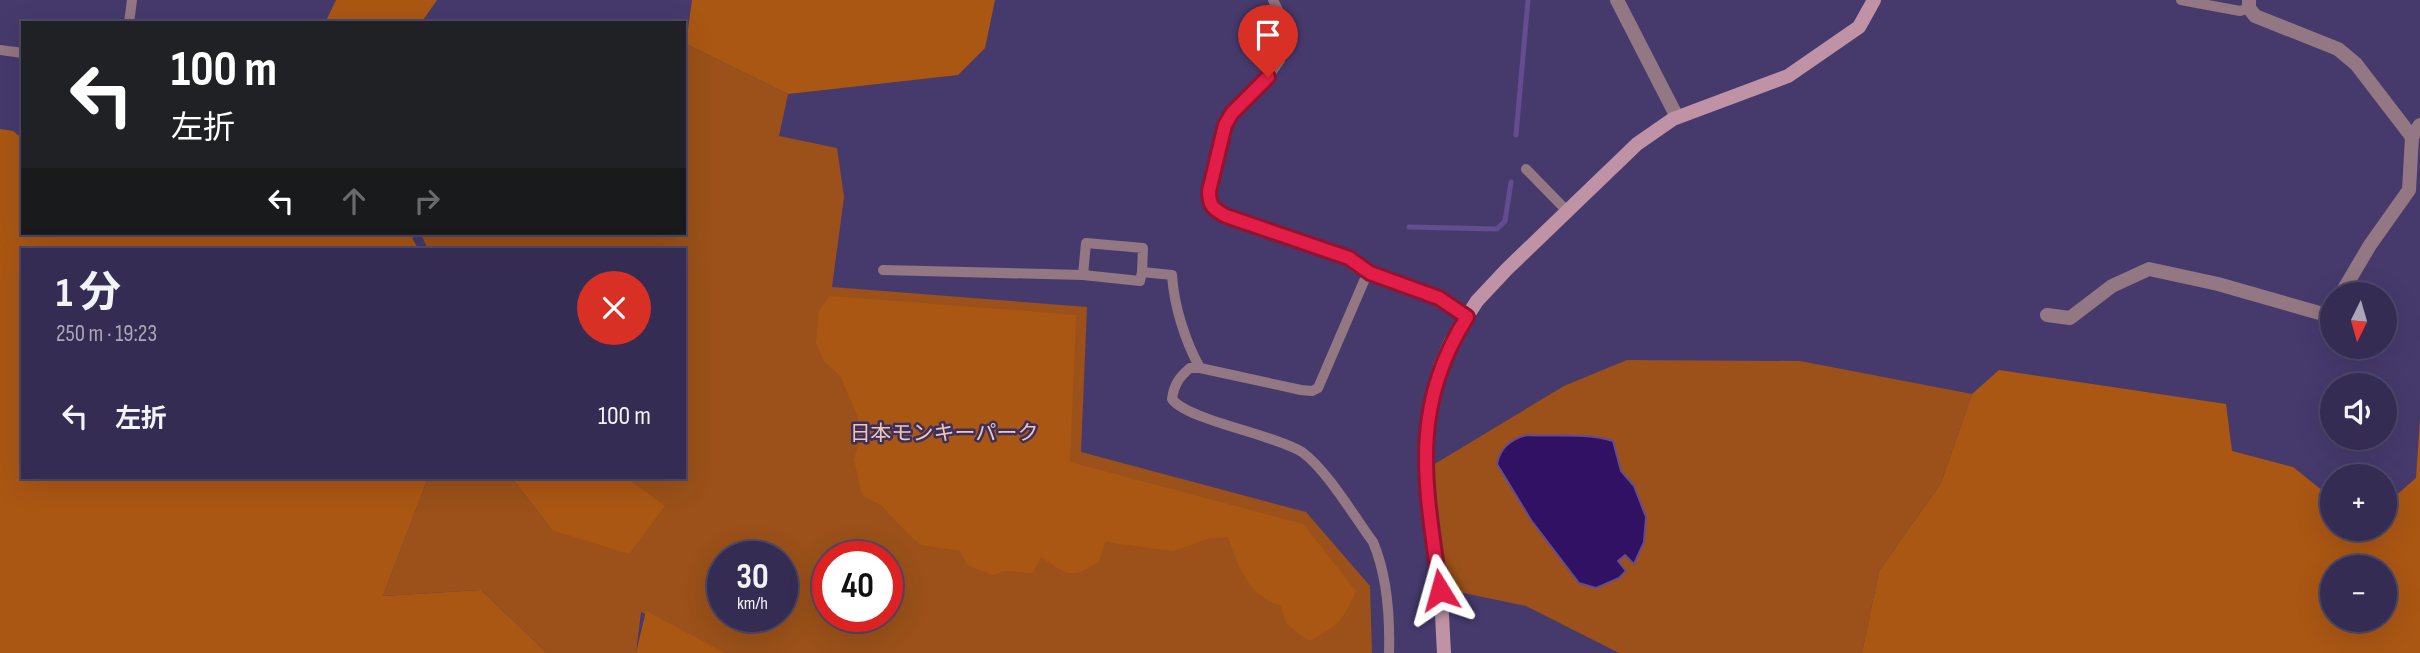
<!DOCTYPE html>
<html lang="ja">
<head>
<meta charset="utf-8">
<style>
	body { margin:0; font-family:"Sofia Sans Condensed","Noto Sans JP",sans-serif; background:#3c3459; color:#f1f3f6; height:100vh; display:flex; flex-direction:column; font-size:26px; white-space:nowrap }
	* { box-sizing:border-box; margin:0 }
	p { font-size:23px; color:#a9a7b8 }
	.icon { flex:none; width:38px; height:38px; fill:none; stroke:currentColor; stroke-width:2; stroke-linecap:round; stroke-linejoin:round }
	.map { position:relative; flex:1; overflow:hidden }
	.side { position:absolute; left:21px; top:248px; width:665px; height:231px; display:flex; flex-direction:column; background:#342c52; border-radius:0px; box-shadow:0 7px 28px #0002,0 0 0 2px #4e4869 }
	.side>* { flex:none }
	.top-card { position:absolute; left:21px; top:21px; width:665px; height:214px; border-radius:0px; box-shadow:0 7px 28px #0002,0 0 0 2px #4e4869; background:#202124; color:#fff; overflow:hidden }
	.needle { width:46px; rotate:185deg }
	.controls { position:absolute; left:2320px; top:282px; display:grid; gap:14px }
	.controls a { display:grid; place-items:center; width:77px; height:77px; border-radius:50%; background:#342c52; box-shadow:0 7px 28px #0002,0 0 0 2px #4e4869; font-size:35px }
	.speed { position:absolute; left:707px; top:541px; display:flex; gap:14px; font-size:35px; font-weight:700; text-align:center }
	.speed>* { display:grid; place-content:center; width:91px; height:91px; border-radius:50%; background:#342c52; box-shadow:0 7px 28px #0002,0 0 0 2px #4e4869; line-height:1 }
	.speed small { font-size:18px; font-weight:400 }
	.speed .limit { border:10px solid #d22; background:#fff; color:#111 }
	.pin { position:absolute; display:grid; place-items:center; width:60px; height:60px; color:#fff; margin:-72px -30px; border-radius:50% 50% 50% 0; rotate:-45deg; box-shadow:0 0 7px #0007 }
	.pin .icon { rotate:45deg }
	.me { position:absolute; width:77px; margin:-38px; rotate:352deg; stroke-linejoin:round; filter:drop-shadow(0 0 5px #0008) }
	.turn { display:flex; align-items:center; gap:24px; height:147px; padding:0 35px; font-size:32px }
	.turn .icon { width:91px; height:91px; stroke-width:2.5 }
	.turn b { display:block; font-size:49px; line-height:60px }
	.lanes { display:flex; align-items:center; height:66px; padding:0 35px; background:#0003; justify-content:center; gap:35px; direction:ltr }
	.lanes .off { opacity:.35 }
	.round { display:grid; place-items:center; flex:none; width:74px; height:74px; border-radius:37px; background:#3c3459 }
	.headline { display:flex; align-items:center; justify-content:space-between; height:119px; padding:0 35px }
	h1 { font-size:42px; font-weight:700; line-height:52px }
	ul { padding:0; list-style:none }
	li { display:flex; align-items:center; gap:21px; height:98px; padding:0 35px }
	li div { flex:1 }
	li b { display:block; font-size:26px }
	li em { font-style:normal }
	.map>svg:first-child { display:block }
	.green { fill:#9b5119; fill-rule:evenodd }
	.forest { fill:#ab5714; fill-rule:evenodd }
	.water { fill:#301163; stroke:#634c8f; stroke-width:2 }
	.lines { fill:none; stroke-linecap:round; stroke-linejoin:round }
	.stream { stroke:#634c8f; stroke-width:5 }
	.lane { stroke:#937782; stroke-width:10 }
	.street { stroke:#937782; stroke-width:14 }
	.secondary { stroke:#bf93a5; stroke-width:14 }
	.route-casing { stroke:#92132f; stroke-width:18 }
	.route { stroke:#e11d48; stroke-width:12 }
	.labels { text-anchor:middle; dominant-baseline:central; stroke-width:5; stroke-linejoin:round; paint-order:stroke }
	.park-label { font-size:21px; fill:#f3c5a9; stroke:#3b2f61 }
</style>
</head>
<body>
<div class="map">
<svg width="2420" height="653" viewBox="0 0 2420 653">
	<rect width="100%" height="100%" fill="#463a6d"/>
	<g class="green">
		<path d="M686,44l102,50 -9,42 58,12 7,49 -12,90 255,20 -6,145 225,60 64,74 2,67h-649l-82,-41 -5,41h-89l-66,-63 -98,6 45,-118h84l40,52 112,-24 -37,-28h57v-228h-256l-6,-14 4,-3h258v-185zM723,556h59v60h-59zM828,556h59v60h-59z"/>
		<path d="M1627,360l173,1 172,33 -31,89 -62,88 -17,82h-243l-93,-47 -82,-17 -11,-124 131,-79z"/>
	</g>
	<g class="forest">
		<path d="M336,0h101l-16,23h-96z"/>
		<path d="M692,0h303l-10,48 -27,27 -170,19 -102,-50z"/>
		<path d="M0,129l13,2 10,8v94h396l-7,5 7,12h-396v228h405l-45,118 98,-6 66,63h-547z"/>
		<path d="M830,296l246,19 -6,147 233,62 53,67c-13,30 -18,35 -47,50l-22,-17 -7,-19c-31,-7 -43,-41 -52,-68l-18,1 -37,13 -68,-9 -6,20c-30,18 -30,13 -58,-5l-8,16 -28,-2 -12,4 -26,-10 -7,-14 -39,-6 -13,-11 -26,-28 -20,-11 -8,-36 8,-25 -5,-19 -16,-38 -17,-16 -8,-17 3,-34z"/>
		<path d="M1999,370l227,34 6,47 61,16 40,32v29h52v-23l31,-27 4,-60v235h-558l17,-82 62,-88 31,-89zM2333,567h52v53h-52z"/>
		<path d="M512,478h115l38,28 -36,48 -77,-24z"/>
		<path d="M646,611l79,42h-89z"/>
	</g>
	<path class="water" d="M1527,435c29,2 58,-3 86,6l8,30 13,15 12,31 -2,25 -10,22 -9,-9 -7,6 8,10 -7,7 -23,10 -17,-5 -48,-63 -34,-56c3,-17 14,-25 30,-29z"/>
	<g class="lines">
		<g class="stream">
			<path d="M1516,135l12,-135"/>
			<path d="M1409,227l88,2 8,-8 6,-39"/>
		</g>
		<g class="lane">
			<path d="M1273,0l9,18 3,16 -5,26 -12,17 -36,36 -7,12 -16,66c0,15 4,18 17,25l123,42 21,15 69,25 28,19"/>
			<path d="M2181,0l59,11 9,-3"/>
			<path d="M129,23l3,-23"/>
			<path d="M0,50l23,3"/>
			<path d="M1526,169l41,42"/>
			<path d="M883,270l200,5 3,-32 57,5 -1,24 30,3c2,31 13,66 28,93"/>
			<path d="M1370,273l-6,8 -46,107 -6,3 -11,-1 -101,-22h-10c-11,9 -16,17 -18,31 15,21 101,35 130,53 24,17 52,64 71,90 14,33 17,75 16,111"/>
			<path d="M1083,275l57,6 2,-9"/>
		</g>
		<g class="street">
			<path d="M1617,0l60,117"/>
			<path d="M2249,0v8l6,8 83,33 18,15 56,73"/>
			<path d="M2341,294l29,-49 39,-55 3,-53 8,-12"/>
			<path d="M2047,315l23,3 42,-32 37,-17 69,15 112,32 3,-6"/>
		</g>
		<path class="secondary" d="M1444,653l-3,-57 -16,-131 1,-33 14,-65 10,-24 27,-42 30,-32 130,-125 36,-25 115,-43 71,-49 15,-27"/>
	</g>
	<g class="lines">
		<g class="route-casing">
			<path id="route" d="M1268,77l-36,36 -7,12 -16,66c0,15 4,18 17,25l123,42 21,15 69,25 28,19c-59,93 -41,170 -27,273"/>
		</g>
		<use href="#route" class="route"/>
	</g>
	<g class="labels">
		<g class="park-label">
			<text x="944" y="433">日本モンキーパーク</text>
		</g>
	</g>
</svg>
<div class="controls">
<a><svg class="needle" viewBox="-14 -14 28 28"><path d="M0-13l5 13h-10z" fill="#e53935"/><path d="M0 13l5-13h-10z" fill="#a9a7b8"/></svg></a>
<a><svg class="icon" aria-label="sound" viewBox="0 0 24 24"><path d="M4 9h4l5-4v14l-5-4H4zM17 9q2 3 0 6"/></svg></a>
<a>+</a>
<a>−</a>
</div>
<div class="speed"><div>30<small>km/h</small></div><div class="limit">40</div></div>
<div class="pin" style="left:1268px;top:77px;background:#d93025"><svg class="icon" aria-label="arrive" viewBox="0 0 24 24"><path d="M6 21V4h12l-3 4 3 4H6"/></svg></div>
<svg class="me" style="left:1440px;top:590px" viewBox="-20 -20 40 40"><path d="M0-17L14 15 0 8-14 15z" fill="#e11d48" stroke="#fff" stroke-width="4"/></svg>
<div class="top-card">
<div class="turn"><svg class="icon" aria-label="left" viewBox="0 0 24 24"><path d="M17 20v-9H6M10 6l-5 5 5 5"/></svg><div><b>100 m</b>左折</div></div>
<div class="lanes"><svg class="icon" aria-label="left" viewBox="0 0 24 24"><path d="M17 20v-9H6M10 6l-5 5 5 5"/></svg><svg class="icon off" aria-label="ahead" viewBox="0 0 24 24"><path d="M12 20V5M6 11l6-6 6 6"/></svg><svg class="icon off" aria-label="right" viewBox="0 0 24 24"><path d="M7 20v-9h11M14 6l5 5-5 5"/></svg></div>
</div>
<section class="side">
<div class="headline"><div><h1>1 分</h1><p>250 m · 19:23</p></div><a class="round" style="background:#d93025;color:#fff"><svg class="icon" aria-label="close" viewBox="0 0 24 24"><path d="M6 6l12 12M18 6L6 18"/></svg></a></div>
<ul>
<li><svg class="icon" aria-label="left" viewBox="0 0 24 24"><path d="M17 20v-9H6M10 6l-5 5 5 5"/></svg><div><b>左折</b></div><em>100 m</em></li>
</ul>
</section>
</div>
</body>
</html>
